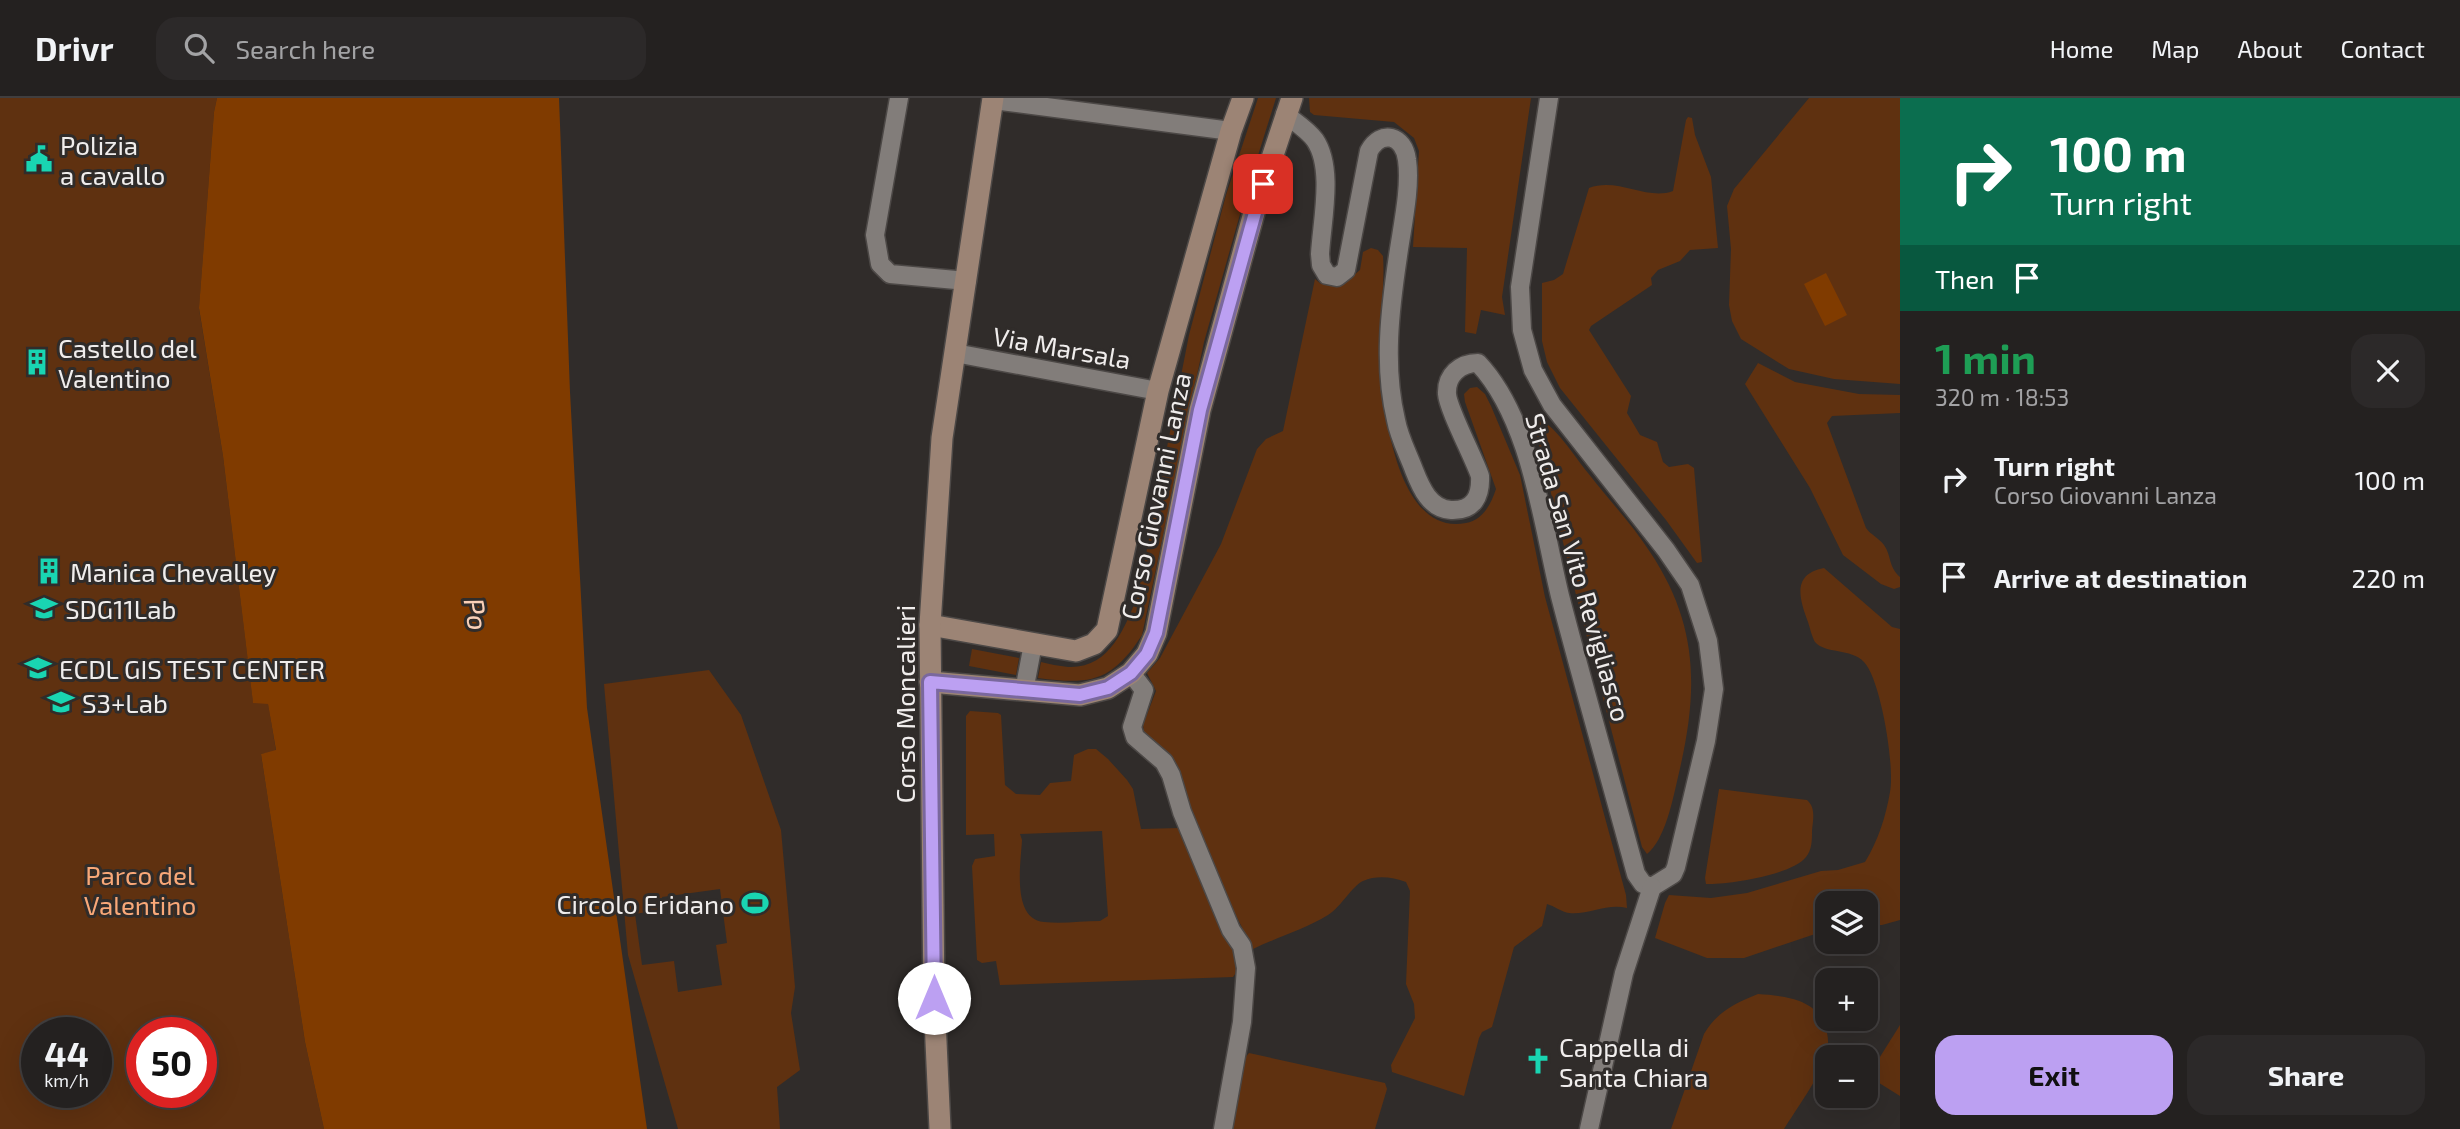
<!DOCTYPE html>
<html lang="en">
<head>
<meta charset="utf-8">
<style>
	body { margin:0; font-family:"Exo 2",sans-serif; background:#2c2929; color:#f1f3f6; height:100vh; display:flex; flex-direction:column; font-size:26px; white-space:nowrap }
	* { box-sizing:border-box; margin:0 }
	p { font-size:23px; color:#a3a3a5 }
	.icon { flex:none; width:38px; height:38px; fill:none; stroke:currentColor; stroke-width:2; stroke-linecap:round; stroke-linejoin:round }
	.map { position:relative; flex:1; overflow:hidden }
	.drawer { display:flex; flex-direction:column; background:#242120; width:560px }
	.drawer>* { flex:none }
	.top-card { background:#0b6e4f; color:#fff; overflow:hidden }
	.tools { position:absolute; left:1815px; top:793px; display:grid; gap:14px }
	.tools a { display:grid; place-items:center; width:63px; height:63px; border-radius:14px; background:#242120; box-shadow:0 7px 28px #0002,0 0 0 2px #413e3e; font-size:35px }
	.speed { position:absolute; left:21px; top:919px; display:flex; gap:14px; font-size:35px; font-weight:700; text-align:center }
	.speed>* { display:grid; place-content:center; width:91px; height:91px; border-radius:50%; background:#242120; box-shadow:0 7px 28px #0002,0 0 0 2px #413e3e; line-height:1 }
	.speed small { font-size:18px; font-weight:400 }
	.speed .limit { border:10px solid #d22; background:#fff; color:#111 }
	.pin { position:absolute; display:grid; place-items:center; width:60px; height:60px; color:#fff; margin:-30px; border-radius:14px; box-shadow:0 4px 10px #0006 }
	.me { position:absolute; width:77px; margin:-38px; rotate:0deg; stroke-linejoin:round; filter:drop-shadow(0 0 5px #0008) }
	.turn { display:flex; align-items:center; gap:24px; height:147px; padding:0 35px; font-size:32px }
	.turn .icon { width:91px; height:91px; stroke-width:2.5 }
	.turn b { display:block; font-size:49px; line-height:60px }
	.then { display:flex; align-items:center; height:66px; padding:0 35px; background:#0003; gap:14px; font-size:26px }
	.round { display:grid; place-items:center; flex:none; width:74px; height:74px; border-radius:21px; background:#2c2929 }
	.headline { display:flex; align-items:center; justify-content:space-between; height:119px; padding:0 35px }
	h1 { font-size:42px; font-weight:700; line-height:52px; color:#1e9e55 }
	.cta { display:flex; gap:14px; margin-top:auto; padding:14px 35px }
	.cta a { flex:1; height:80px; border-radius:21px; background:#bca0f2; color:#111; font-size:28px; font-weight:700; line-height:80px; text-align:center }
	.cta a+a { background:#2c2929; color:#f1f3f6 }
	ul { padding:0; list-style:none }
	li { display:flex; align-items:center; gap:21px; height:98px; padding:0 35px }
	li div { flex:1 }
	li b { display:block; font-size:26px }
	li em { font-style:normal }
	header { display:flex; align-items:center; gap:42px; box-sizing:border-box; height:98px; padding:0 35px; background:#242120; border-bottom:2px solid #413e3e }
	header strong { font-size:33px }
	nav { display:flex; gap:38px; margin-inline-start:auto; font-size:24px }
	.search { width:490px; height:63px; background:#2c2929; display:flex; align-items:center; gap:18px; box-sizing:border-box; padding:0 24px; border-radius:21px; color:#a3a3a5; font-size:26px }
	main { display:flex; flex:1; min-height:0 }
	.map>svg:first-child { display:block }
	.green { fill:#5f3110; fill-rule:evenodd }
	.water { fill:#803b00 }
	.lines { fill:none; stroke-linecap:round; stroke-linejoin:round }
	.street-casing { stroke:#4c4846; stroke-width:21 }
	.secondary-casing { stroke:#4c4846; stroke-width:24 }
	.street { stroke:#827d7a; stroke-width:18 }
	.secondary { stroke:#9c8475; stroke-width:21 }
	.route-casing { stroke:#7a689d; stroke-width:18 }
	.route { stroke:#bca0f2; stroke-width:12 }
	.labels { text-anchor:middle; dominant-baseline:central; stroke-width:6; stroke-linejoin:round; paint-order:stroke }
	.poi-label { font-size:26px; fill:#f0edec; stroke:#302c2a; text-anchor:start }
	.street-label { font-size:26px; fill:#f0edec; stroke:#302c2a }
	.park-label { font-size:26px; fill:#f9a878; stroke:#302c2a }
	.water-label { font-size:28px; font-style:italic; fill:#f9d0b7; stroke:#302c2a }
</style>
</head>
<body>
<header>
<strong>Drivr</strong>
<div class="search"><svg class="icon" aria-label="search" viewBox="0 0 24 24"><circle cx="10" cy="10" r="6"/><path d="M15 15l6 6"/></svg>Search here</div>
<nav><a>Home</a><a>Map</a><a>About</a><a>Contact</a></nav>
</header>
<main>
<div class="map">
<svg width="1900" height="1031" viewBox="0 0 1900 1031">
	<rect width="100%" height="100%" fill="#302c2a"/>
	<g class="green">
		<path d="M0,0h217l-3,14 -15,197 24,147 30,246 15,1 8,48 -15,3 44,288 19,87h-324zM37,934h59v60h-59zM142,934h59v60h-59z"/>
		<path d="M1258,0h18l-32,102 -40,142 -62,293c-30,47 -52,50 -104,43l3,-16c8,2 18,4 27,5 42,2 57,-40 70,-72l51,-260 37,-140z"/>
		<path d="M1309,0h222l-29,199 3,18 -24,-5 -5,24 -11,-2 2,-84 -54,-1 6,-96 -5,-13 -20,-16 -80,-7 -4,-3z"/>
		<path d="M1809,0h91v286l-66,-5 -45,-10 -48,-30 -9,-18 -3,-16 2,-56 -4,-43 7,-17z"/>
		<path d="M1688,19l4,1 3,17 16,42 7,71 -28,2 -10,11 -22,9 -7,8 1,7 -61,41 -2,4 42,66 -4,17 13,22 17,7 6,20 6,5 19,-3 6,4 8,94 -5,1 -31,-43 -106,-132 -13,-26 -5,-21v-58l12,-3 9,-6 26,-86c29,-11 58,13 84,3l13,-71z"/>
		<path d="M1371,150l7,2 5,6c2,28 -3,57 -3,85 0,48 12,197 86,182 17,-3 25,-19 30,-34l-31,-87 -1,-8 6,-6 7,-1 8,7 6,12 29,69 25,122 81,298 1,13c-20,-5 -38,7 -58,5 -7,-1 -15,-7 -22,-9l-5,22 -28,21 -22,80 -10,5 -3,6 -15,58 -72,-24 -1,-7 24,-47 -1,-14 -8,-20 4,-93 -4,-9c-14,-5 -29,-7 -43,-1 -11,5 -21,25 -35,34 -23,14 -50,22 -75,34l-29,-57 -34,-81 -17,-53 -29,-26 -1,-7 13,-34 -9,-18 13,-15 61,-114 36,-95 9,-10 17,-8 32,-152 6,5 21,1 18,-15 3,-18z"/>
		<path d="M1758,265l37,19 64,12 41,1v18l-68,3 -5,7 39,105c5,7 13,10 18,17 8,12 4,21 16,32v10l-6,2 -13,-5 -38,-29 -33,-67 -65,-104z"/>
		<path d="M1538,321c15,3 39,41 50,54 20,26 44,51 62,79 50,75 48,141 28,225 -5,22 -13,63 -31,77l-5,-7 -65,-248 -43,-175z"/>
		<path d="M1824,470l68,59 8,2v291l-18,5h-16v-22h-39v27l-83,28h-37l-52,-20 10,-35 4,-8 42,3 36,-5 74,-22 17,-1 27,-8c13,-21 21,-46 25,-70 5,-25 -9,-112 -26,-130 -13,-14 -39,-8 -49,-20 -3,-5 -5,-14 -7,-20 -9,-24 -16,-48 16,-54z"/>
		<path d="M972,551l47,9 -3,17 -47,-9z"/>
		<path d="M709,572l32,45 40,115 14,157 -4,26 9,57 -23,17 3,42h-102l-50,-174 -24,-271zM720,791l7,54 -11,2 6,40 -44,7 -4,-31 -32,4 -7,-51 29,-5 -2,-12z"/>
		<path d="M970,613l28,2 3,2 4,70 11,9 24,1 10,-12 21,-2 3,-26 14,-6h8l12,10 19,21 6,9 8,40 39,-1 42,105 12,17 4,20 -5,7 -233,8 -4,-24 -14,2 -5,-3 -5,-94 3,-7 20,-3 -1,-22 -28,1v-119zM1102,733l6,85 -8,5c-18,0 -37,3 -56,1 -33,-3 -23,-60 -22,-82l-2,-6z"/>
		<path d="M1719,691l88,11c9,8 6,19 5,31 0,9 0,19 -6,26 -14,18 -78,28 -100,27l-1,-6z"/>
		<path d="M1758,896c28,2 63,5 69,39 2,8 1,18 -2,26 -7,20 -29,51 -41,70h-113l33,-95c13,-22 31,-31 54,-40z"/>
		<path d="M1900,927v71l-32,-20z"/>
		<path d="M1249,955l136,30 2,6 -12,40h-144l12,-69z"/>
	</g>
	<g class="water">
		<path d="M217,0h342l11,294 17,316 60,421h-323l-19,-87 -44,-288 15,-4 -8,-46 -15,-1 -30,-247 -24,-148 15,-196z"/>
		<path d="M1826,175l21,42 -22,11 -21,-42z"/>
	</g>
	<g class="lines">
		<g class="street-casing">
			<g id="street">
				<path d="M899,0l-24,137 5,29 10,10 77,7"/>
				<path d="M1549,0l-29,189 2,43 11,40 19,35 114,145 24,35 18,56 6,48 -8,52 -30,126 -3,7 -21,13"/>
				<path d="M993,2l238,31"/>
				<path d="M1285,16c10,8 23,16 30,26 19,28 7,80 5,114l1,11 6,10 10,2 9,-7 23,-119c12,-22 35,-16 38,9 4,28 -5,67 -9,96 -8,53 -15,110 -2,164 3,17 12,34 18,50 7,18 16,39 37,40 23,1 30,-14 29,-34 -6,-18 -32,-67 -33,-82 -1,-19 13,-31 31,-31 53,56 64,160 82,233 24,93 51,185 76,278l7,10 9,3"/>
				<path d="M955,255l203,38"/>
				<path d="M1131,575l13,17 -12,37 3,10 29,25 7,13 11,37 49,118 11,16 4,22 -4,54 -19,107"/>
				<path d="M1024,593l9,-47"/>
				<path d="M1589,1031l35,-156 28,-86"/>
			</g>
		</g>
		<g class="secondary-casing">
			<g id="secondary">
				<path d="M930,527l146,26 18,-7 13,-14 51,-239 73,-260 12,-33"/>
				<path d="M930,584l150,13 28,-7 23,-15 16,-19 9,-21 44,-223 55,-201 37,-111"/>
				<path d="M940,1031l-6,-131 -4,-373 12,-187 51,-340"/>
			</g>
		</g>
		<use href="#street" class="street"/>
		<use href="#secondary" class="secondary"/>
	</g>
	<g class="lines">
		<g class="route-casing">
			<path id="route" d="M934,900l-4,-316 150,13 28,-7 23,-15 16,-19 9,-21 44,-223 63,-226"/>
		</g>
		<use href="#route" class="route"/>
	</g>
	<defs>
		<g id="civic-bare" transform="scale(2.1)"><path d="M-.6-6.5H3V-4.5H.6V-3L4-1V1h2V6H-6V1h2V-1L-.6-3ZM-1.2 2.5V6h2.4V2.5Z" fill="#19d5b2" stroke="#302c2a" stroke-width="2.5" paint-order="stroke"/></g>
		<g id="building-bare" transform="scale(2.1)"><path d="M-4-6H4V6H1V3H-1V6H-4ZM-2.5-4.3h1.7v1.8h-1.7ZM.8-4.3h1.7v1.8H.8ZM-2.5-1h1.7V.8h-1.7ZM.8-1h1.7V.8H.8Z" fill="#19d5b2" stroke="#302c2a" stroke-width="2.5" paint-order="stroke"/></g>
		<g id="university-bare" transform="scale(2.1)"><path d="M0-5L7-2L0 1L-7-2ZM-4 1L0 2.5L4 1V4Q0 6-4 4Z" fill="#19d5b2" stroke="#302c2a" stroke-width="2.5" paint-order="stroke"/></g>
		<g id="stadium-bare" transform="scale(2.1)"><path d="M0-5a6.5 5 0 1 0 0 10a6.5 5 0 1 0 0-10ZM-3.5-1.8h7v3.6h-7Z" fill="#19d5b2" stroke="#302c2a" stroke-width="2.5" paint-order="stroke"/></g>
		<g id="church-bare" transform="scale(2.1)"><path d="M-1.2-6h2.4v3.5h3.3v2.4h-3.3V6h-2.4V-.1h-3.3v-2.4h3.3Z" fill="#19d5b2" stroke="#302c2a" stroke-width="2.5" paint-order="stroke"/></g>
	</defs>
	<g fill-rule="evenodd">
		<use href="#civic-bare" x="39" y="61"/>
		<use href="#building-bare" x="37" y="264"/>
		<use href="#building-bare" x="49" y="473"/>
		<use href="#university-bare" x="44" y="510"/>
		<use href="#university-bare" x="38" y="570"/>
		<use href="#university-bare" x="61" y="604"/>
		<use href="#stadium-bare" x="755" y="805"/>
		<use href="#church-bare" x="1538" y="963"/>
	</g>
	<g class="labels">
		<g class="poi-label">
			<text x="60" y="46">Polizia<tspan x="60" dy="30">a cavallo</tspan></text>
			<text x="58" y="249">Castello del<tspan x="58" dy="30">Valentino</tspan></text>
			<text x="70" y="473">Manica Chevalley</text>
			<text x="65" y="510">SDG11Lab</text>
			<text x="59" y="570">ECDL GIS TEST CENTER</text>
			<text x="82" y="604">S3+Lab</text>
			<text x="734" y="805" text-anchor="end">Circolo Eridano</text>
			<text x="1559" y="948">Cappella di<tspan x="1559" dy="30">Santa Chiara</tspan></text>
		</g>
		<g class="street-label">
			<text transform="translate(1062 249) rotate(10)">Via Marsala</text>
			<text transform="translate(1155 398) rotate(-78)">Corso Giovanni Lanza</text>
			<text transform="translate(1579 469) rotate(74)">Strada San Vito Revigliasco</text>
			<text transform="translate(904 606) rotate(-90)">Corso Moncalieri</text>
		</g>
		<g class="park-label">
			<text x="140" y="776">Parco del<tspan x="140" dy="30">Valentino</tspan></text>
		</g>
		<g class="water-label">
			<text transform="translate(477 516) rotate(81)">Po</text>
		</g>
	</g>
</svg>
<div class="tools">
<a><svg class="icon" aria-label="layers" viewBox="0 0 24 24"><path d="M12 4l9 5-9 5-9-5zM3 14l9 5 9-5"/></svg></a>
<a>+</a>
<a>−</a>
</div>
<div class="speed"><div>44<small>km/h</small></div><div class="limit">50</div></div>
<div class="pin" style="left:1263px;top:86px;background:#d93025"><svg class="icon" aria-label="arrive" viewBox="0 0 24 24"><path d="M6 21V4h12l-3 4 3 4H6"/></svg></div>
<svg class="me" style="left:934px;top:900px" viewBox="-20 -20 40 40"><circle r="19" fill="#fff"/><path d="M0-13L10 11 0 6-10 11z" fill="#bca0f2"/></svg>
</div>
<section class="drawer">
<div class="top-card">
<div class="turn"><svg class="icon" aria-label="right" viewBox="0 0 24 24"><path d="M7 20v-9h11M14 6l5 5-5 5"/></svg><div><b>100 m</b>Turn right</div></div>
<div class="then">Then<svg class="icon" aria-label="arrive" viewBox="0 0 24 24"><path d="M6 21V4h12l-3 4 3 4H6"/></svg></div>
</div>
<div class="headline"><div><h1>1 min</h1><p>320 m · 18:53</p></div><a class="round"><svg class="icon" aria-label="close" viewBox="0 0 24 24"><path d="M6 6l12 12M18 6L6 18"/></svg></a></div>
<ul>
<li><svg class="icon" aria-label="right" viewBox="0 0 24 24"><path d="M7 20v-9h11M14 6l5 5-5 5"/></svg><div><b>Turn right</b><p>Corso Giovanni Lanza</p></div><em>100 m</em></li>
<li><svg class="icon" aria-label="arrive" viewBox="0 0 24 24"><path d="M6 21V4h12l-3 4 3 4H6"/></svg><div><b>Arrive at destination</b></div><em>220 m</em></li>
</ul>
<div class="cta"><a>Exit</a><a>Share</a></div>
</section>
</main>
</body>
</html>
